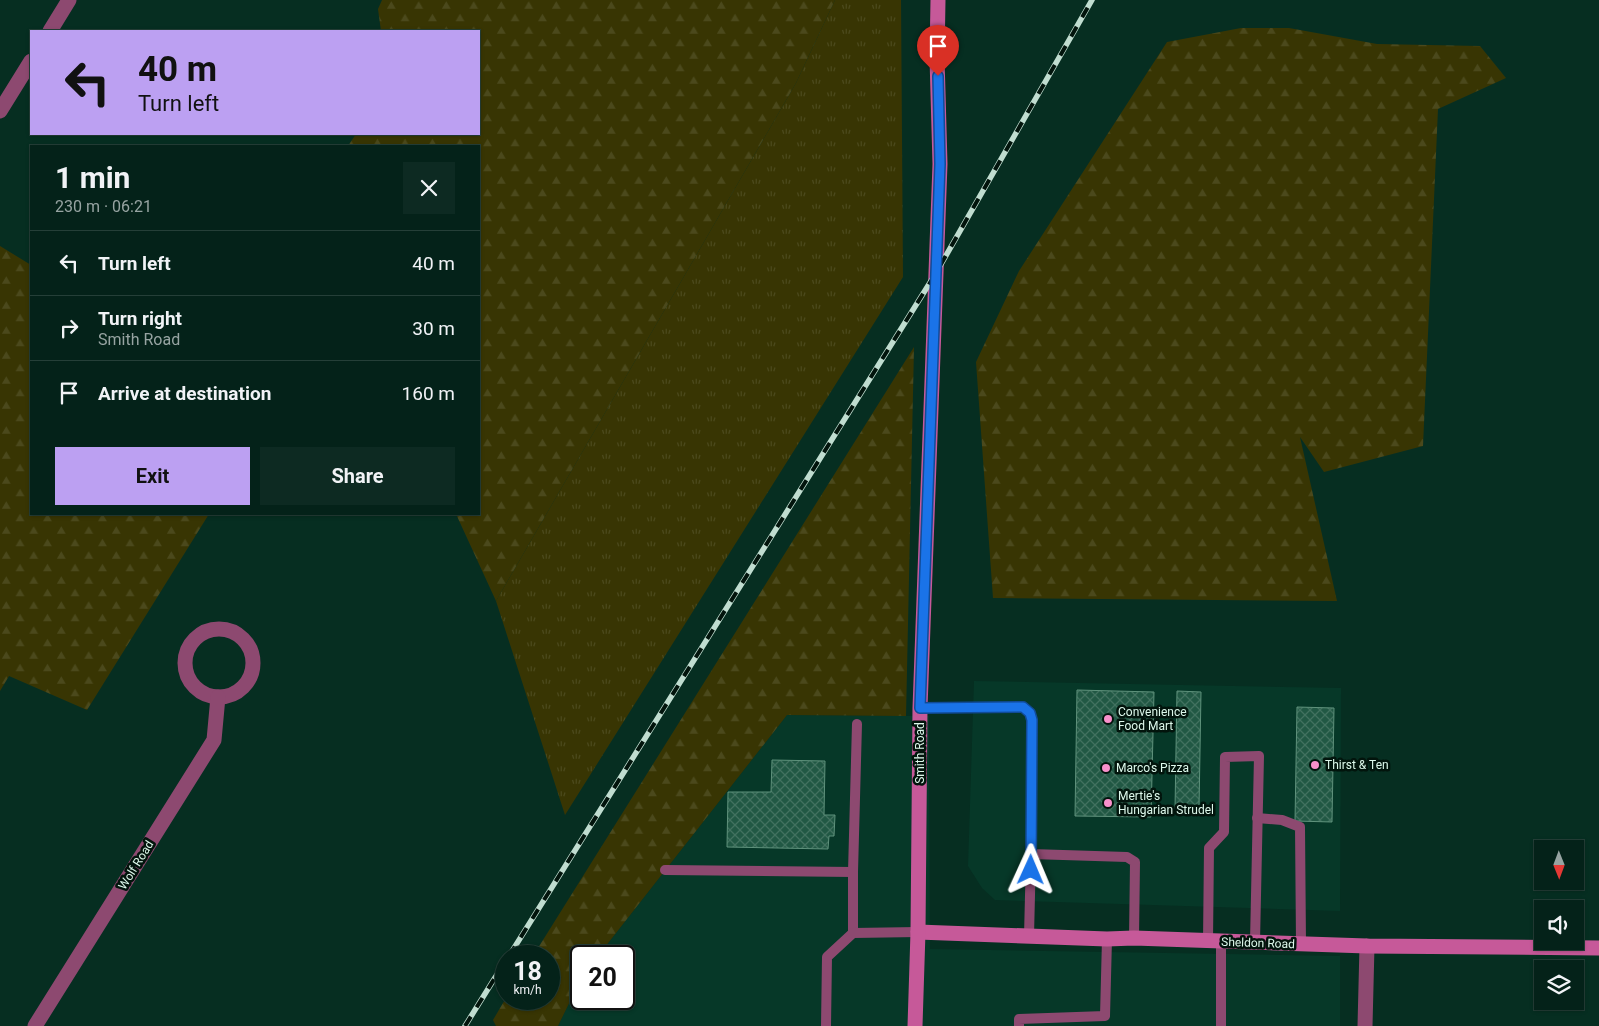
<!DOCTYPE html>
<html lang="en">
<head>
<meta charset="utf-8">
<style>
	body { margin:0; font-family:Roboto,sans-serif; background:#0d2a22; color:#f1f3f6; height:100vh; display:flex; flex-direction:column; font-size:19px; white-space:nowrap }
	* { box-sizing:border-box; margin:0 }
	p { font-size:16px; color:#97a4a2 }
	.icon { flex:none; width:28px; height:28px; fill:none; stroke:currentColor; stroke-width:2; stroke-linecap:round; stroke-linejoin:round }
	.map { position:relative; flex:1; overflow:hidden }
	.panel { position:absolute; left:30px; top:145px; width:450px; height:370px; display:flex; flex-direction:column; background:#042219; border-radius:0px; box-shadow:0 1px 4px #0004,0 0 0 1px #253f38 }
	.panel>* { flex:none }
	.top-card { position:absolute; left:30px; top:30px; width:450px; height:105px; border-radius:0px; box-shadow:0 1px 4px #0004,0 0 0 1px #253f38; background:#bca0f2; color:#111; overflow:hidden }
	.needle { width:32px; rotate:179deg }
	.controls { position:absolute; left:1534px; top:840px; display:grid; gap:10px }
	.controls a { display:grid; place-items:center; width:50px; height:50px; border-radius:0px; background:#042219; box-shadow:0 1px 4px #0004,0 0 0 1px #253f38; font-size:25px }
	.speed { position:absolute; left:495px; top:945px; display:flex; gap:10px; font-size:25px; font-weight:700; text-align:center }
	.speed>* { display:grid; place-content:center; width:65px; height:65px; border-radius:50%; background:#042219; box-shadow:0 1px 4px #0004,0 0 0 1px #253f38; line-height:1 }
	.speed small { font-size:12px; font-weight:400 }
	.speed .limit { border:2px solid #111; border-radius:8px; background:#fff; color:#111 }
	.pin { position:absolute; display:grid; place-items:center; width:42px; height:42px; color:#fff; margin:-51px -21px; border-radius:50% 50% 50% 0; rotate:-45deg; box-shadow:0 0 5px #0007 }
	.pin .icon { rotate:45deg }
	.me { position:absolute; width:55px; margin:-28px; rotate:1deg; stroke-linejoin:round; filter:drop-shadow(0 0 4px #0008) }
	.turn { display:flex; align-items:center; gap:18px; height:105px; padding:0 25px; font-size:22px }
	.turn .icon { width:65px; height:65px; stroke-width:2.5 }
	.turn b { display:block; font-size:35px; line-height:42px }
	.round { display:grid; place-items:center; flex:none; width:52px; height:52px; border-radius:0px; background:#0d2a22 }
	.summary { display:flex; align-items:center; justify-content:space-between; height:85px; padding:0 25px }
	h1 { font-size:30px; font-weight:700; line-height:38px }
	.cta { display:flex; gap:10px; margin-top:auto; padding:10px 25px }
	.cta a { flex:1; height:58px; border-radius:0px; background:#bca0f2; color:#111; font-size:20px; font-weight:700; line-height:58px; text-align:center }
	.cta a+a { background:#0d2a22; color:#f1f3f6 }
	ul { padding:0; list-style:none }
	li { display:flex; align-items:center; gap:15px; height:65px; padding:0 25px; border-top:1px solid #253f38 }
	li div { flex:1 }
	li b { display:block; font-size:19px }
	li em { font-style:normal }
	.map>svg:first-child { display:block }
	.built { fill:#063828 }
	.grass { fill:url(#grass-tufts) }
	.forest { fill:url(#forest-firs) }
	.building { fill:url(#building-cross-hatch); stroke:#5f927c }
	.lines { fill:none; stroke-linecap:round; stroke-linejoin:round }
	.lane { stroke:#8d4970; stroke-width:10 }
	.street { stroke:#8d4970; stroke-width:15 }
	.secondary { stroke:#c65999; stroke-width:15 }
	.rail-casing { stroke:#c0ddd0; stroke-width:5.5 }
	.rail { stroke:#02140c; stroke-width:4; stroke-dasharray:11; stroke-linecap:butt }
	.route-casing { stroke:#114b97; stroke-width:12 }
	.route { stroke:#1a73e8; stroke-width:9 }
	.poi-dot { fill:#f890cb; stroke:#02140c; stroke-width:2 }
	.labels { text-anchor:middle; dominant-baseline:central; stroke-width:5; stroke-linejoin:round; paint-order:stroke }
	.poi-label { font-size:12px; fill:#ddf8eb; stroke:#02140c; text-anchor:start }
	.street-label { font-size:12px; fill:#ddf8eb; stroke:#02140c }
</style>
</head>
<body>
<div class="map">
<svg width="1599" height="1026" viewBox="0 0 1599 1026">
	<defs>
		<pattern id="grass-tufts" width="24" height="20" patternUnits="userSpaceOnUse" patternTransform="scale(1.25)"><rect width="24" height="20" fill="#383503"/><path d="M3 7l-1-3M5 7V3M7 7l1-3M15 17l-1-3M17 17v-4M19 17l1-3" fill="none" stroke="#4b491c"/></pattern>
		<pattern id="forest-firs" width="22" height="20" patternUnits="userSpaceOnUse" patternTransform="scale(1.25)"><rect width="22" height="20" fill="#383503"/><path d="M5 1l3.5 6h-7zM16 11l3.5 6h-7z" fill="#4b491c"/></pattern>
		<pattern id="building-cross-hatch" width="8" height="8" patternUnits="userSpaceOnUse" patternTransform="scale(1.25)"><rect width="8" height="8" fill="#215844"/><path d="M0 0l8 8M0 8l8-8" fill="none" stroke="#41715f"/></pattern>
	</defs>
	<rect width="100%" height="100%" fill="#062e21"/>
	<g class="built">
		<path d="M974,681l367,7 -1,223 -345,-11 -13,-12 -14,-22z"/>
		<path d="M787,715l142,1 1,233 410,7v70h-782l23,-47v20h43v-43h-26z"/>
	</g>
	<path class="grass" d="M835,0h66l2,277 -338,538 -69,-214 300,-518z"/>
	<g class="forest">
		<path d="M382,0h453l-39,83 -300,518 -40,-87h23v-368h-131l8,-12h123v-103h-98l-3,-22z"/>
		<path d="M1241,28h48l88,16 103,2 26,32 -68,31 -15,337 -99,26 -24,-35 37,164 -344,-3 -17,-236 43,-91 148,-229z"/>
		<path d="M0,246l31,19v249h178l-122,196 -78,-34 -9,15z"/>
		<path d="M914,347l-8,369 -119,-1 -189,241h-17v23l-23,47h-62l-3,-6 13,-22 43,1v-43h-16z"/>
	</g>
	<g class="building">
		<path d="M1077,690l77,2 -3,125 -76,-1z"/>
		<path d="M1177,691l24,1 -2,117h-24z"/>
		<path d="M1297,707l37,1 -2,114 -37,-1z"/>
		<path d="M772,760l53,1 -1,54h11l-1,21h-5l-1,13 -101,-2 1,-55h43z"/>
	</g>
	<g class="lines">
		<g class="lane">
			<path d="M920,708l103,-1 7,6 2,7 -1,134 96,3 8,5 -1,76"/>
			<path d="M1257,818l25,2 18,7 1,117"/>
			<path d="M665,870l188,2"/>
			<path d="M853,933v-61l4,-148"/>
			<path d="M1029,936l2,-82"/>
			<path d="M1208,941l1,-93 15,-16 1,-75 34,-1 -4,186"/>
			<path d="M1221,942v84"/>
			<path d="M826,1026l1,-69 26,-24 65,-1"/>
			<path d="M1019,1026v-7l86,-3 2,-77"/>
		</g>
		<g class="street">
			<path d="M50,31l19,-31"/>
			<path d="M0,111l31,-50"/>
			<circle cx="219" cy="663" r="34"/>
			<path d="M35,1026l179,-286 4,-43"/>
			<path d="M1365,1026l2,-80"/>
		</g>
		<g class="secondary">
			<path d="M918,932l189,7 27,-1 233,8 232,2"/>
			<path d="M915,1026l3,-94 2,-224 20,-544 -3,-106 1,-58"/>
		</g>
		<g class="rail-casing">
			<g id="rail">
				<path d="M509,956l427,-683 156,-273"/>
				<path d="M465,1026l41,-66"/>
			</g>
		</g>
		<use href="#rail" class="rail"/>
	</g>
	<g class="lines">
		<g class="route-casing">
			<path id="route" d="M938,76l2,88 -20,544 103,-1 7,6 2,7 -1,150"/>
		</g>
		<use href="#route" class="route"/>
	</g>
	<g class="poi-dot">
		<circle cx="1108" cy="719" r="5"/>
		<circle cx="1315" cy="765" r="5"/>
		<circle cx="1106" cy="768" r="5"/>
		<circle cx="1108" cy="803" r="5"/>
	</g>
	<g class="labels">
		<g class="poi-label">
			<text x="1118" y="712">Convenience<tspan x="1118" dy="14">Food Mart</tspan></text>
			<text x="1325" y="765">Thirst &amp; Ten</text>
			<text x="1116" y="768">Marco's Pizza</text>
			<text x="1118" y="796">Mertie's<tspan x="1118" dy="14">Hungarian Strudel</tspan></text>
		</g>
		<g class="street-label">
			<text transform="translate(920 753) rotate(-90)">Smith Road</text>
			<text transform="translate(136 865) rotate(-58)">Wolf Road</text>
			<text transform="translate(1258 943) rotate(2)">Sheldon Road</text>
		</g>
	</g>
</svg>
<div class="controls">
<a><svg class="needle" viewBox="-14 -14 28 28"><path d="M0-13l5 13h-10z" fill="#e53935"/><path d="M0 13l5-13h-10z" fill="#97a4a2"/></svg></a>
<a><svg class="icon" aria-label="sound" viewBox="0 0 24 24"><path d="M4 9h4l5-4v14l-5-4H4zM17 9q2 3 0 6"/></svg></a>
<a><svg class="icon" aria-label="layers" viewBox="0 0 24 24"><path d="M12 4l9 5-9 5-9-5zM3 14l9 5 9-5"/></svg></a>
</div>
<div class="speed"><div>18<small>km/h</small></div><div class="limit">20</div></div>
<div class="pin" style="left:938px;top:76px;background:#d93025"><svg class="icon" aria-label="arrive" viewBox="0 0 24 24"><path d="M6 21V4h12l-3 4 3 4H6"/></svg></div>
<svg class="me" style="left:1031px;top:870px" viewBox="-20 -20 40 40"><path d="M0-17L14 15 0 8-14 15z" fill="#1a73e8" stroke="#fff" stroke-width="4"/></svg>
<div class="top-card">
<div class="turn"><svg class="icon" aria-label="left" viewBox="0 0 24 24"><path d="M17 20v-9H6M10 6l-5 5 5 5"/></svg><div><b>40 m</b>Turn left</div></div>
</div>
<section class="panel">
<div class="summary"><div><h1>1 min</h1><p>230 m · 06:21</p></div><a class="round"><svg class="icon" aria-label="close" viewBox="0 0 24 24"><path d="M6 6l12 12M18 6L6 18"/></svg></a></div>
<ul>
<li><svg class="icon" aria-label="left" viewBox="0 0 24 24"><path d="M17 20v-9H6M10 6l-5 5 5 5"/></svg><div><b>Turn left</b></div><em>40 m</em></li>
<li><svg class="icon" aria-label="right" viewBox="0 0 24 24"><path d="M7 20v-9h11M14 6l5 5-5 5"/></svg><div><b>Turn right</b><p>Smith Road</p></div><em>30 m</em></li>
<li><svg class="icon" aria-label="arrive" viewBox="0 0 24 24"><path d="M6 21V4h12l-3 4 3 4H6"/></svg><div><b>Arrive at destination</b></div><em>160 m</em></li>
</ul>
<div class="cta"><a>Exit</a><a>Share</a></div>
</section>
</div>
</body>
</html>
